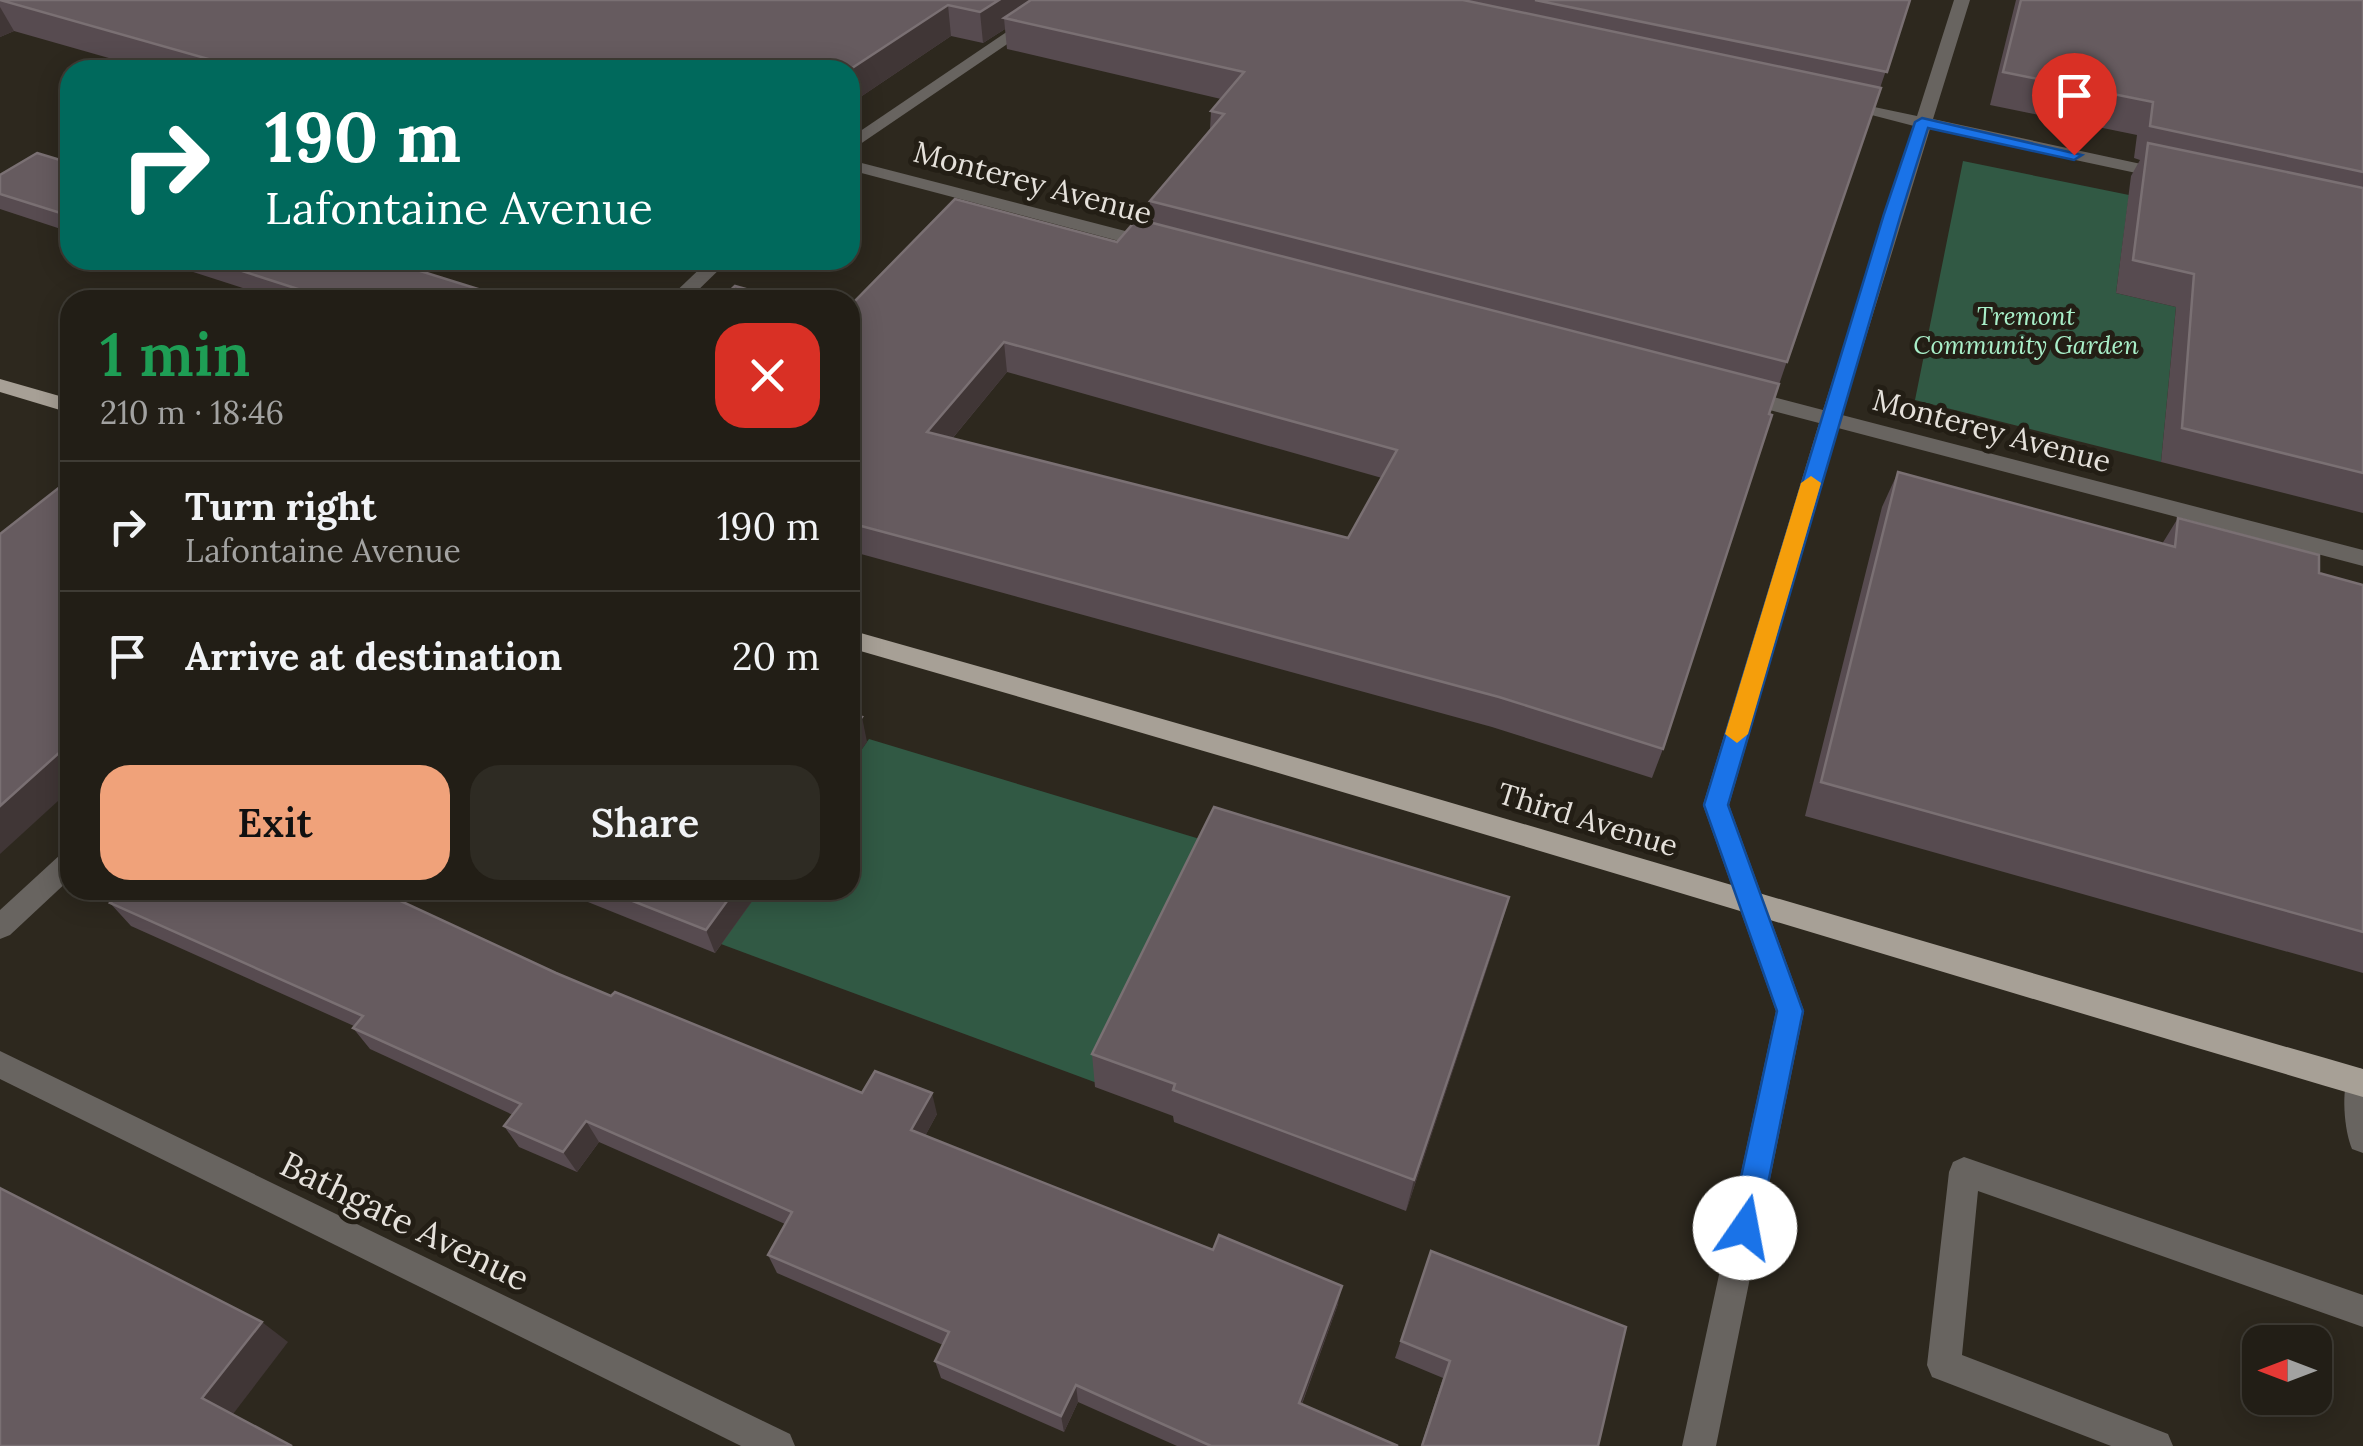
<!DOCTYPE html>
<html lang="en">
<head>
<meta charset="utf-8">
<style>
	body { margin:0; font-family:Lora,serif; background:#2e2b23; color:#f1f3f6; height:100vh; display:flex; flex-direction:column; font-size:38px; white-space:nowrap }
	* { box-sizing:border-box; margin:0 }
	p { font-size:32px; color:#a2a2a1 }
	.icon { flex:none; width:55px; height:55px; fill:none; stroke:currentColor; stroke-width:2; stroke-linecap:round; stroke-linejoin:round }
	.map { position:relative; flex:1; overflow:hidden }
	.details { position:absolute; left:60px; top:290px; width:800px; height:610px; display:flex; flex-direction:column; background:#221e16; border-radius:30px; box-shadow:0 5px 25px #0003,0 0 0 2px #3f3c35 }
	.details>* { flex:none }
	.guide { position:absolute; left:60px; top:60px; width:800px; height:210px; border-radius:30px; box-shadow:0 5px 25px #0003,0 0 0 2px #3f3c35; background:#00695c; color:#fff; overflow:hidden }
	.needle { width:65px; rotate:270deg }
	.buttons { position:absolute; left:2242px; top:1325px; display:grid; gap:20px }
	.buttons a { display:grid; place-items:center; width:90px; height:90px; border-radius:20px; background:#221e16; box-shadow:0 5px 25px #0003,0 0 0 2px #3f3c35; font-size:50px }
	.pin { position:absolute; display:grid; place-items:center; width:85px; height:85px; color:#fff; margin:-102px -42px; border-radius:50% 50% 50% 0; rotate:-45deg; box-shadow:0 0 10px #0007 }
	.pin .icon { rotate:45deg }
	.me { position:absolute; width:110px; margin:-55px; rotate:12deg; stroke-linejoin:round; filter:drop-shadow(0 0 8px #0008) }
	.turn { display:flex; align-items:center; gap:35px; height:210px; padding:0 40px; font-size:45px }
	.turn .icon { width:130px; height:130px; stroke-width:2.5 }
	.turn b { display:block; font-size:70px; line-height:85px }
	.round { display:grid; place-items:center; flex:none; width:105px; height:105px; border-radius:30px; background:#2e2b23 }
	.headline { display:flex; align-items:center; justify-content:space-between; height:170px; padding:0 40px }
	h1 { font-size:60px; font-weight:600; line-height:75px; color:#1e9e55 }
	.cta { display:flex; gap:20px; margin-top:auto; padding:20px 40px }
	.cta a { flex:1; height:115px; border-radius:30px; background:#f0a27a; color:#111; font-size:40px; font-weight:600; line-height:115px; text-align:center }
	.cta a+a { background:#2e2b23; color:#f1f3f6 }
	ul { padding:0; list-style:none }
	li { display:flex; align-items:center; gap:30px; height:130px; padding:0 40px; border-top:2px solid #3f3c35 }
	li div { flex:1 }
	li b { display:block; font-size:38px }
	li em { font-style:normal }
	.map>svg:first-child { display:block }
	.green { fill:#315944 }
	.lines { fill:none; stroke-linecap:round; stroke-linejoin:round }
	.minor { fill:#686460; fill-rule:evenodd }
	.major { fill:#a7a096; fill-rule:evenodd }
	.wall { fill:#574b50; fill-rule:evenodd }
	.shaded-wall { fill:#403636 }
	.building { fill:#665b5f; stroke:#7a7073; stroke-width:2.5; fill-rule:evenodd }
	.route { fill:#1a73e8; stroke:#114b97; stroke-width:2.5 }
	.slow { fill:#f59e0b }
	.labels { text-anchor:middle; dominant-baseline:central; stroke-width:10; stroke-linejoin:round; paint-order:stroke }
	.far-park-label { font-size:25px; font-style:italic; fill:#a9efc9; stroke:#231e15 }
	.street-label { font-size:30px; fill:#e5e1db; stroke:#231e15 }
	.near-street-label { font-size:35px; fill:#e5e1db; stroke:#231e15 }
</style>
</head>
<body>
<div class="map">
<svg width="2363" height="1446" viewBox="0 0 2363 1446">
	<rect width="100%" height="100%" fill="#2d281e"/>
	<g class="green">
		<path d="M1963,161l166,34 -13,98 60,14 -15,155 -246,-62z"/>
		<path d="M869,739l344,104 -116,240 -376,-139 39,-54h90v-124z"/>
	</g>
	<g class="lines">
		<g class="minor">
			<path d="M1054,0h18l-222,151v-13z"/>
			<path d="M1954,0h16l-37,119 236,51 9,5 -9,5 -239,-51 -88,286 521,135v16l-525,-138 -109,377 75,206 -88,435h-34l94,-435 -73,-206 116,-382 -87,-23 -3,-5 10,-7 84,22 91,-284 -81,-21 8,-5 76,16z"/>
			<path d="M850,160l310,80 2,4 -9,6 -303,-80z"/>
			<path d="M709,260h20l-41,40h-21z"/>
			<path d="M70,851v28l-60,56 -10,4v-29l61,-56z"/>
			<path d="M0,1051l790,383 5,12h-54l-741,-367z"/>
			<path d="M2360,1068l3,2v83l-11,-4c-8,-19 -11,-58 -3,-77z"/>
			<path d="M1964,1157l399,138v32l-385,-136 -16,164 206,79 5,12h-62l-179,-69 -5,-12 22,-193 4,-10z"/>
		</g>
		<g class="major">
			<path d="M0,379l70,20v14l-70,-21z"/>
			<path d="M850,630c506,142 1008,294 1513,439v28c-505,-149 -1007,-304 -1513,-449z"/>
		</g>
	</g>
	<g class="wall">
		<path d="M0,0h1910l-141,414 -106,335 -11,29 -160,-51 -642,-176v-245l267,-64 33,-20v-21l60,-72 1,-18 10,-12 -214,-50 -2,-20 -22,14 -32,-7 -101,68v-34h-699l-137,-39 -14,6zM1007,372l375,106 -34,60 -396,-99z"/>
		<path d="M2016,0h347v513l-202,-51 15,-155 -60,-14 15,-117 9,-16 -6,-2 3,-23 -147,-30z"/>
		<path d="M70,163v69l-70,-23v-34z"/>
		<path d="M156,260h229l93,29 5,11h-203z"/>
		<path d="M1898,472l264,72 16,-26 141,55 44,12v388l-558,-157 77,-309z"/>
		<path d="M558,890h202l-45,63z"/>
		<path d="M110,903l446,70 55,23 251,97 75,21 -12,22 413,168 -36,100 96,42h-221l-99,-44 -14,30 -123,-54 -6,-17 8,-16 -166,-72 -9,-18 17,-31 -186,-82 -22,30 -58,-25 -15,-21 9,-11 -143,-66 -17,-21 1,-2 -223,-100z"/>
		<path d="M1499,932l-93,279 -232,-89 -1,-6 -78,-29 -3,-33z"/>
		<path d="M1431,1251l167,195h-177l22,-68 -48,-20z"/>
	</g>
	<g class="shaded-wall">
		<path d="M999,0h48l-43,18 1,11 -22,14 -3,-31z"/>
		<path d="M948,5l3,31 -101,68v-34h-1z"/>
		<path d="M0,7l14,24 -14,6z"/>
		<path d="M478,289l5,11h-20z"/>
		<path d="M1004,342l3,30 -75,91 -5,-31z"/>
		<path d="M862,717l5,25 -17,24v-33z"/>
		<path d="M70,743v47l-70,64v-48z"/>
		<path d="M735,890h25l-45,63 -9,-23z"/>
		<path d="M1509,897l-10,35 -93,279 8,-31z"/>
		<path d="M932,1093l5,21 -20,37 -6,-21z"/>
		<path d="M586,1121l13,21 -22,30 -14,-20z"/>
		<path d="M1342,1286l-4,18 -42,115 3,-16z"/>
		<path d="M262,1322l26,20 -58,76 -28,-20z"/>
		<path d="M1076,1385l2,17 -14,30 -3,-16z"/>
	</g>
	<g class="building">
		<path d="M0,0h999l-19,12 -32,-7 -99,65h-602z"/>
		<path d="M1031,0h432l418,88 -94,274 -637,-161 74,-87 -13,-3 33,-39 -240,-54z"/>
		<path d="M1535,0h375l-23,72z"/>
		<path d="M2021,0h342v172l-213,-46 3,-24 -150,-30z"/>
		<path d="M2148,143l215,45v285l-181,-45 12,-154 -61,-14z"/>
		<path d="M37,153l33,10v53l-70,-22v-19z"/>
		<path d="M955,199l162,43 20,-23 642,165 -10,30 3,1 -109,334 -164,-52 -649,-174v-217zM1004,342l393,108 -49,88 -421,-106z"/>
		<path d="M208,260h177l93,29 -15,11h-131z"/>
		<path d="M735,286l50,14h-65z"/>
		<path d="M1898,472l277,75 3,-29 141,37v18l44,12v347l-542,-150z"/>
		<path d="M70,479v264l-70,63v-272z"/>
		<path d="M850,713l12,4 -12,16z"/>
		<path d="M1214,807l295,90 -95,283 -241,-90 2,-6 -83,-30z"/>
		<path d="M124,890h253l179,83 55,23 4,-4 247,101 13,-22 57,22 -21,37 302,120 6,-15 123,51 -43,117 99,43h-187l-135,-61 -15,31 -126,-55 14,-29 -181,-77 24,-43 -206,-91 -23,31 -59,-26 17,-22 -168,-76 10,-12 -253,-113z"/>
		<path d="M605,890h130l-29,40z"/>
		<path d="M0,1188l262,134 -60,76 90,48h-292z"/>
		<path d="M1431,1251l195,76 -28,119h-176l28,-85 -49,-20z"/>
	</g>
	<path class="route" d="M1922,118l160,37 -8,5 -146,-32 -27,86 -173,591 75,206 -44,217 -4,10 -10,4 -10,-4 -5,-10 47,-217 -73,-206 180,-591 31,-92z"/>
	<path class="slow" d="M1811,476l10,7 -73,251 -11,9 -12,-9 76,-251z"/>
	<g class="labels">
		<g class="far-park-label">
			<text x="2026" y="316">Tremont<tspan x="2026" dy="29">Community Garden</tspan></text>
		</g>
		<g class="street-label">
			<text transform="translate(1033 182) rotate(15)">Monterey Avenue</text>
			<text transform="translate(1992 430) rotate(15)">Monterey Avenue</text>
			<text transform="translate(1588 819) rotate(17)">Third Avenue</text>
		</g>
		<g class="near-street-label">
			<text transform="translate(405 1221) rotate(26)">Bathgate Avenue</text>
		</g>
	</g>
</svg>
<div class="buttons">
<a><svg class="needle" viewBox="-14 -14 28 28"><path d="M0-13l5 13h-10z" fill="#e53935"/><path d="M0 13l5-13h-10z" fill="#a2a2a1"/></svg></a>
</div>
<div class="pin" style="left:2074px;top:155px;background:#d93025"><svg class="icon" aria-label="arrive" viewBox="0 0 24 24"><path d="M6 21V4h12l-3 4 3 4H6"/></svg></div>
<svg class="me" style="left:1745px;top:1228px" viewBox="-20 -20 40 40"><circle r="19" fill="#fff"/><path d="M0-13L10 11 0 6-10 11z" fill="#1a73e8"/></svg>
<div class="guide">
<div class="turn"><svg class="icon" aria-label="right" viewBox="0 0 24 24"><path d="M7 20v-9h11M14 6l5 5-5 5"/></svg><div><b>190 m</b>Lafontaine Avenue</div></div>
</div>
<section class="details">
<div class="headline"><div><h1>1 min</h1><p>210 m · 18:46</p></div><a class="round" style="background:#d93025;color:#fff"><svg class="icon" aria-label="close" viewBox="0 0 24 24"><path d="M6 6l12 12M18 6L6 18"/></svg></a></div>
<ul>
<li><svg class="icon" aria-label="right" viewBox="0 0 24 24"><path d="M7 20v-9h11M14 6l5 5-5 5"/></svg><div><b>Turn right</b><p>Lafontaine Avenue</p></div><em>190 m</em></li>
<li><svg class="icon" aria-label="arrive" viewBox="0 0 24 24"><path d="M6 21V4h12l-3 4 3 4H6"/></svg><div><b>Arrive at destination</b></div><em>20 m</em></li>
</ul>
<div class="cta"><a>Exit</a><a>Share</a></div>
</section>
</div>
</body>
</html>
